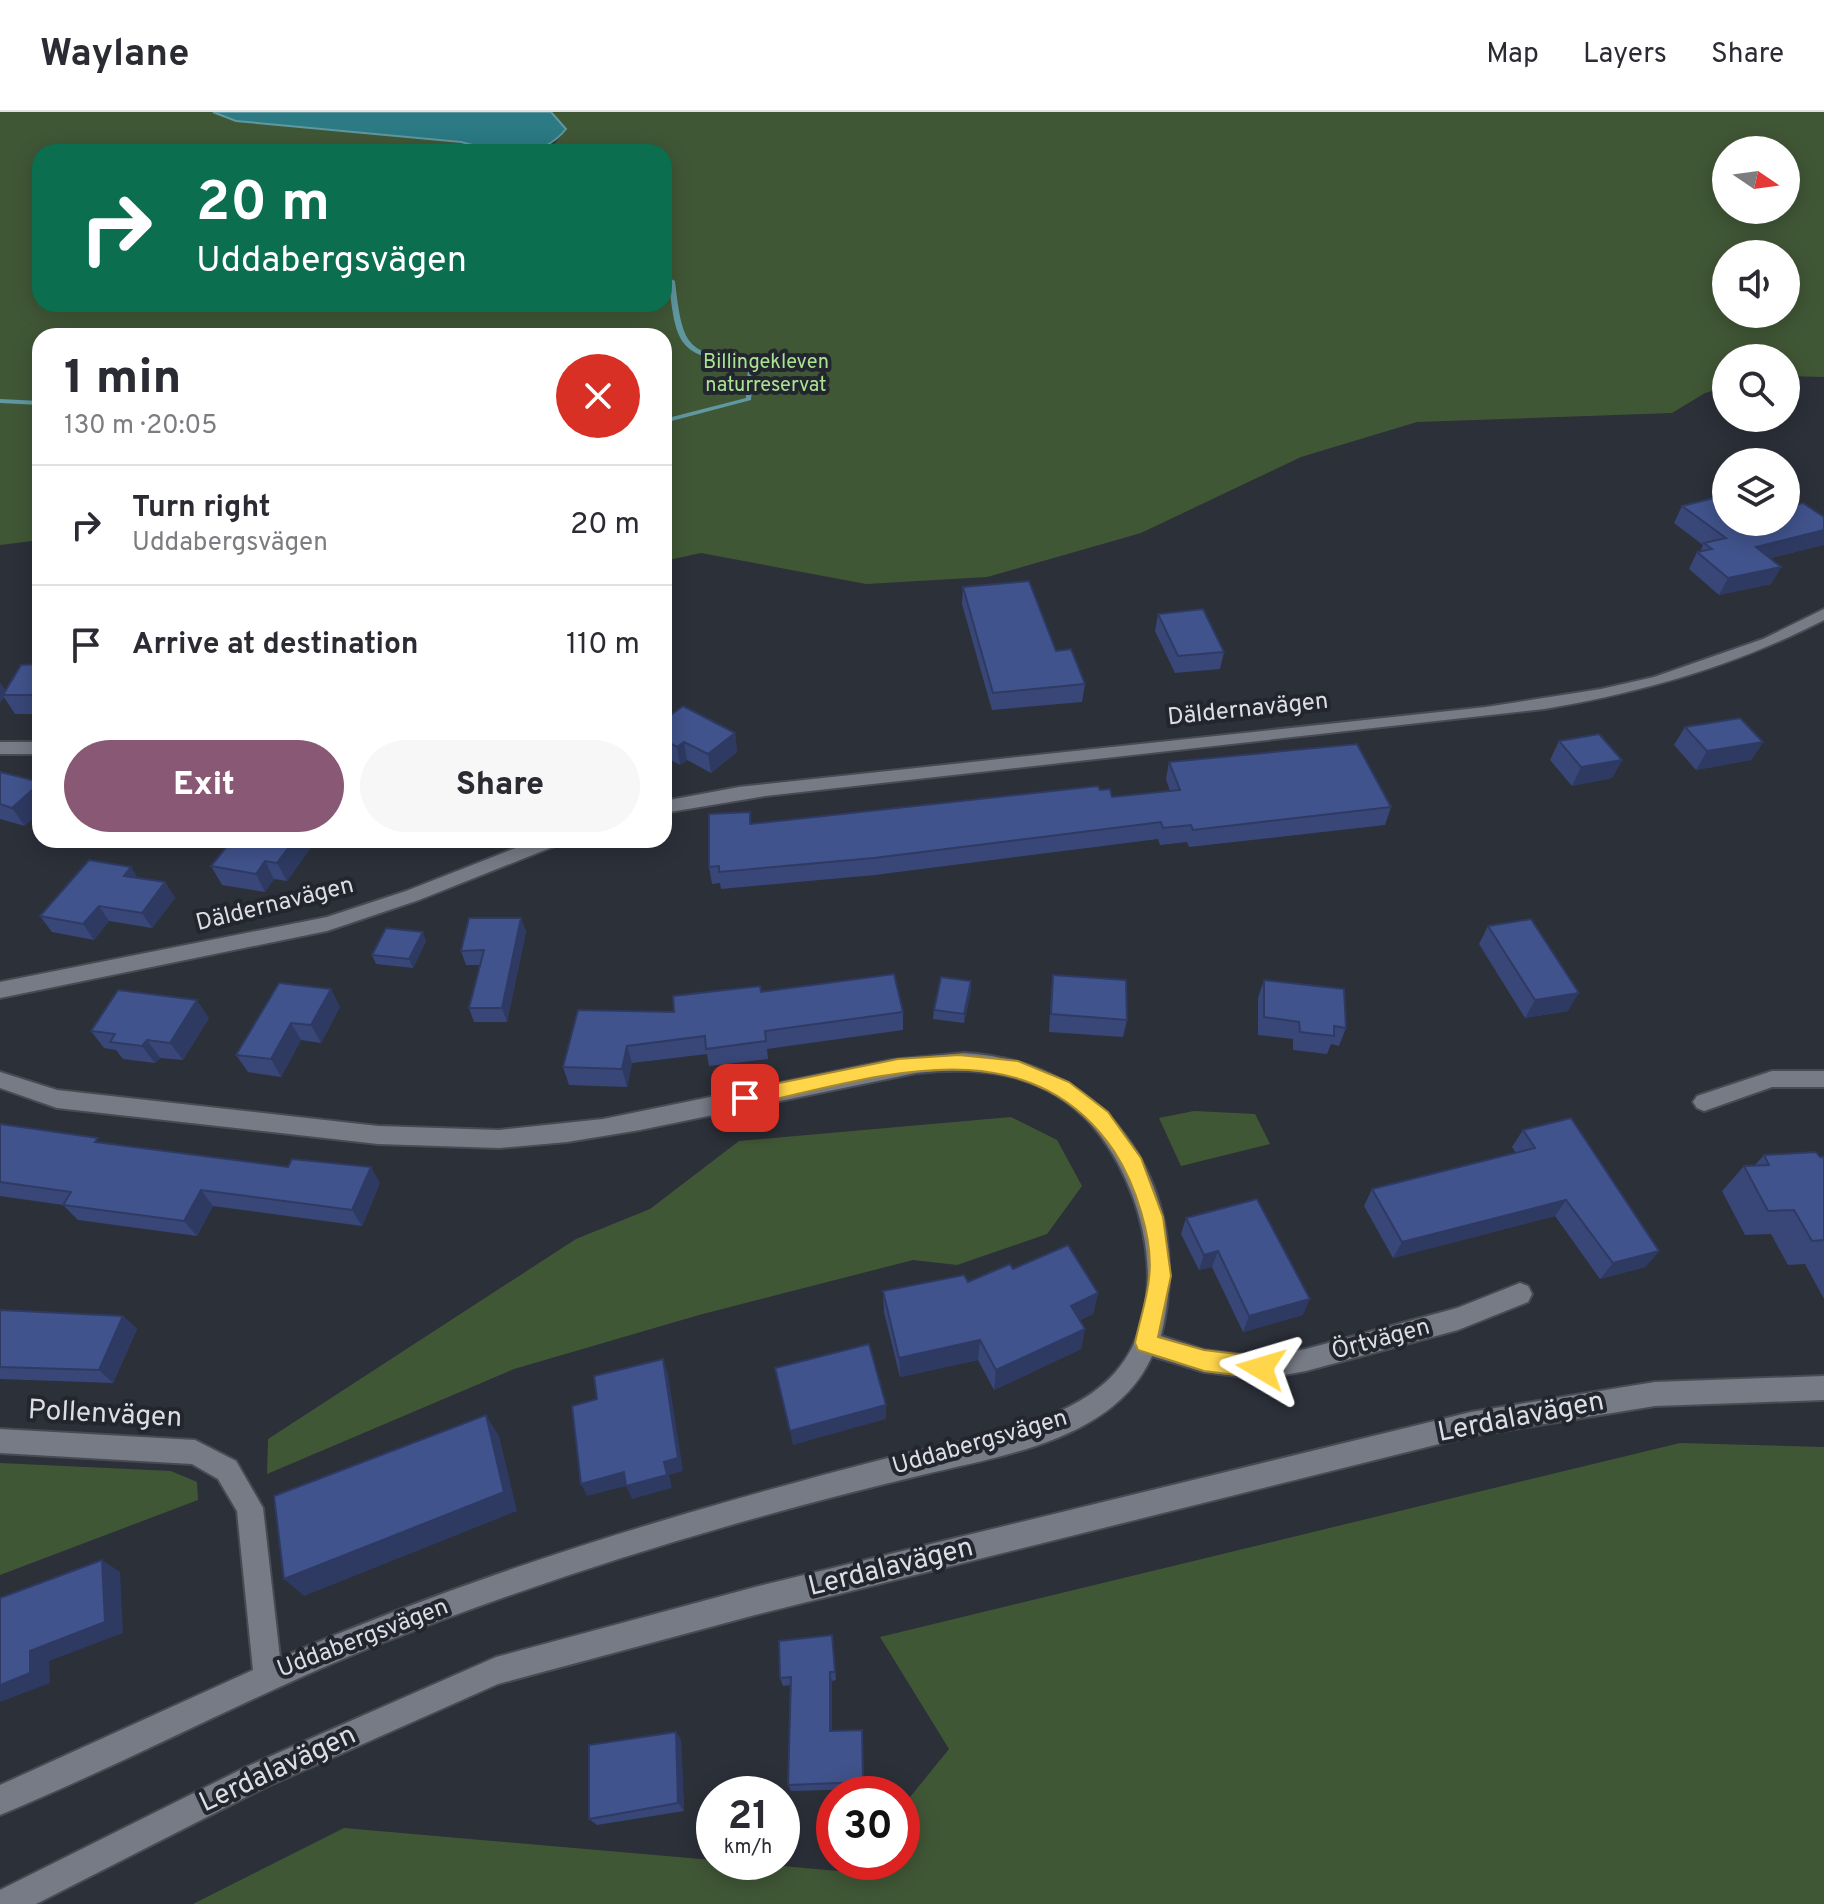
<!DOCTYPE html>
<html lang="en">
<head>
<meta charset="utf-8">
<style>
	body { margin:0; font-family:Overpass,sans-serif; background:#f7f7f7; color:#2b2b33; height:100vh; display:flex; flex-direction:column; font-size:30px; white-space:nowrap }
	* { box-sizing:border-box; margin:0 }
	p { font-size:26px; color:#7c7c81 }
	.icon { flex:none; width:44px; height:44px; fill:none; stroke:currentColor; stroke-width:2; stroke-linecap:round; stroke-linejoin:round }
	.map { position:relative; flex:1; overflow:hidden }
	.side { position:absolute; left:32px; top:216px; width:640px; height:520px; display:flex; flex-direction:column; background:#fff; border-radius:24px; box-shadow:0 4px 20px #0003 }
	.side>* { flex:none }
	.hud { position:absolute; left:32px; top:32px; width:640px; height:168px; border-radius:24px; box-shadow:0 4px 20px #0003; background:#0b6e4f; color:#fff; overflow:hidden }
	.needle { width:52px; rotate:103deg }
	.tools { position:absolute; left:1712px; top:24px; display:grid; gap:16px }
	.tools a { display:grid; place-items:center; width:88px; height:88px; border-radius:50%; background:#fff; box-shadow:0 4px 20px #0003; font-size:40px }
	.speed { position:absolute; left:696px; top:1664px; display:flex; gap:16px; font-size:40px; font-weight:700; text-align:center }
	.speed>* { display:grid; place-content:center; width:104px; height:104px; border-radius:50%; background:#fff; box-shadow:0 4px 20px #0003; line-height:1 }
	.speed small { font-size:20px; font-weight:400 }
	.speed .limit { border:12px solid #d22; background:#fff; color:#111 }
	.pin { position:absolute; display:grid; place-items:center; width:68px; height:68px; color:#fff; margin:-34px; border-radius:16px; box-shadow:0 4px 12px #0006 }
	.me { position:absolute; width:88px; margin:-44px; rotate:277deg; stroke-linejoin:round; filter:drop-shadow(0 0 6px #0008) }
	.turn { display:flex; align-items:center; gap:28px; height:168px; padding:0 32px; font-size:36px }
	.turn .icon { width:104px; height:104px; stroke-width:2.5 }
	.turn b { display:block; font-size:56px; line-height:68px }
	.round { display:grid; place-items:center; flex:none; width:84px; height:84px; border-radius:42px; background:#f7f7f7 }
	.overview { display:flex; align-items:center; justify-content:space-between; height:136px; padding:0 32px }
	h1 { font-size:48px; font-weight:800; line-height:60px }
	.cta { display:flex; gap:16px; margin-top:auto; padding:16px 32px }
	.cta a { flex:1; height:92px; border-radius:48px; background:#895874; color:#fff; font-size:32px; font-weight:800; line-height:92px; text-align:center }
	.cta a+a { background:#f7f7f7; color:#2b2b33 }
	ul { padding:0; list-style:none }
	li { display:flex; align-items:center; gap:24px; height:120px; padding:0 32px; border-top:2px solid #e1e1e2 }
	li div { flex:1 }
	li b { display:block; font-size:30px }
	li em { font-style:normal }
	header { display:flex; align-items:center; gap:48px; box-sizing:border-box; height:112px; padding:0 40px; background:#fff; border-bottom:2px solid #e1e1e2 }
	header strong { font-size:38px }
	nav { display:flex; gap:44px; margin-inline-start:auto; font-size:28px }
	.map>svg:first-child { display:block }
	.green { fill:#405736; fill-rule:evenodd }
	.water { fill:#2b7a84; stroke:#6098a1; stroke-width:2 }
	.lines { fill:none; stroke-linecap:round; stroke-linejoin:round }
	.stream { fill:#6098a1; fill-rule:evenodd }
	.minor-casing { stroke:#494b53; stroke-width:4 }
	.minor { fill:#777b86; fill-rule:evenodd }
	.wall { fill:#384778 }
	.shaded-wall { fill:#2e3a62 }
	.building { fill:#41538c; stroke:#2e3a62; stroke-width:2 }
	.route { fill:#ffd54a; stroke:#a68a30; stroke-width:2 }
	.labels { text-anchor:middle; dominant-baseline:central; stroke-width:8; stroke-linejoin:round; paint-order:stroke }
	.far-park-label { font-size:20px; fill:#aae491; stroke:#23262f }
	.street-label { font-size:24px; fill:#dcdee4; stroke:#23262f }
	.near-street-label { font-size:28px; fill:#dcdee4; stroke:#23262f }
</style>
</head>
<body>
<header>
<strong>Waylane</strong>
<nav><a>Map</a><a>Layers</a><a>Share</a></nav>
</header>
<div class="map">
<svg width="1824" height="1792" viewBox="0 0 1824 1792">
	<rect width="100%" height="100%" fill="#2c3039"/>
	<g class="green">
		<path d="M0,0h213l23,9 225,21 36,10h-457v152h624v-152h-135l26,-9 11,-14 -15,-17h1273v265l-38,-1v-18h-60v29l-21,6 -33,20 -255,9 -116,35 -160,76 -154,44 -121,7 -165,-31 -37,8v-225h-624v204l-40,5zM1726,38h60v60h-60zM1726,142h60v60h-60z"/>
		<path d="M1194,999l61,3 15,30 -89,22 -22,-48z"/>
		<path d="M1011,1005l46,23 25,46 -35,48 -90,31 -44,-5 -214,55 -185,54 -247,105 1,-35 308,-200 74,-30 89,-68z"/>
		<path d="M1680,1331l144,4v457h-1631l151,-76 506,44 8,-10h44v-55l47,-58 -69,-112z"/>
		<path d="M0,1351l171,8 26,11 1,18 -198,75z"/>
	</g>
	<path class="water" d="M213,0h338l15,17c-27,34 -68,23 -105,13l-225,-21z"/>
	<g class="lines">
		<g class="stream">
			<path d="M664,163l11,6c8,71 12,69 79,85l-3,34 -87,23v-4l82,-21 2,-30c-67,-15 -72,-16 -79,-86l-5,-3z"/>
			<path d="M0,287l40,2v4l-40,-2z"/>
		</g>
		<g class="minor-casing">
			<g id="minor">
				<path d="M1824,497v11c-90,46 -181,72 -280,89l-779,87 -101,17v-12l75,-14 747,-80 115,-18 53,-12 109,-38z"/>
				<rect x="0" y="630" width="40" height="12"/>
				<path d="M536,728h27l-3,4 -141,56 -92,31 -327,67v-16l327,-65 79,-26z"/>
				<path d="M964,941c150,8 232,142 197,283l43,14 57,7 45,-8 151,-41 63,-25 8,3 4,8 -4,8 -70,28 -152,41 -45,8 -57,-7 -52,-16c-37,83 -147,99 -226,118 -185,44 -370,100 -547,170 -129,52 -251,118 -379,171v-30l253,-115 -16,-159 -19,-32 -26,-15 -192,-11v-24l195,11 41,21 27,47 17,150c133,-57 269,-104 408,-145 65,-19 130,-37 196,-54 69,-18 175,-29 227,-82 65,-67 35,-191 -21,-254 -47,-51 -109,-57 -174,-50l-276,57 -73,12 -68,6 -121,-4 -321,-36 -57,-20v-16l57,18 321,36 121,4 104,-11 288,-59z"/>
				<path d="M1772,959h52v16h-52l-68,24 -7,-3 -4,-6 4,-6z"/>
				<path d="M1824,1264v24l-169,6 -184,30 -716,179 -257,69 -232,103 -230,117h-36v-14l246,-123 250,-110 259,-70 716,-175 184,-30z"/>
			</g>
		</g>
		<use href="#minor" class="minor"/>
	</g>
	<g class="wall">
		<path d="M1682,394l142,39 -54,13 11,9 -10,17 -52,11 -30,-26 8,-17h3l3,-7 -29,-22z"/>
		<path d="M963,475l122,97 -3,18 -90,8 -30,-106z"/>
		<path d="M1158,502l66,38 -4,17 -45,4 -20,-42z"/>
		<path d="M40,552v50h-25l-11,-17 -4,6v-20l6,8z"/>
		<path d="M664,608l71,13 2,19 -26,21 -24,-13 -7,5 -16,-9z"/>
		<path d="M1685,615l78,15 -12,18 -55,10 -22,-25z"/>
		<path d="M1559,629l63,19 -10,18 -40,8 -22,-26z"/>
		<path d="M1169,650l222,45 -6,18 -196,22 -2,-5 -27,3 -2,-6 -283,36 -154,14 -1,-6 -8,1 -3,-17 41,-55 1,12 349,-34 12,7 58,-6 -4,-12z"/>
		<path d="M0,660l25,54 -25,-7z"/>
		<path d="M311,735l-24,34 -13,-2 -9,13 -43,-7 -11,-19z"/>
		<path d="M131,755l6,11 28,4 10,16 -23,30 -43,-7 -15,19 -42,-8 -12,-16z"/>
		<path d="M521,806l5,14 -19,90h-33l-5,-14 11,-43h-14l-5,-14z"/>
		<path d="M1488,814l80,85 -43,7 -46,-74z"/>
		<path d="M426,829l-13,27 -37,-4 -4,-9z"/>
		<path d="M1053,863l74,45 -4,17 -74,-5 2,-39z"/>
		<path d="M1264,868l82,48 -7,18 -8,-2 -4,10 -34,-4v-11l-35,-4v-37z"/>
		<path d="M279,871l61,24 -19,36 -20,-3 -20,37 -33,-5 -12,-17z"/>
		<path d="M971,878l-7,33 -31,-4 1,-9z"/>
		<path d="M761,880l142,20v18l-136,19 1,10 -59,7 -2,-12 -75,9 -5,24 -58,-2 -6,-18 111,-55z"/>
		<path d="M209,906l-26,42 -23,-2 -5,5 -32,-4 -7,-9 -12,-2 -13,-17z"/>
		<path d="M0,1012l102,19 278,40 -18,43 -149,-20 -16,30 -119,-16 -15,-15 -63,-9z"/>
		<path d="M1523,1018l136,121 -14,16 -45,12 -45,-63 -162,42 -29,-52 8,-17 144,-36 -4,-6z"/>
		<path d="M1764,1043l60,2v142l-19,-35 -17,1 -17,-31 -26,1 -23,-44 22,-25h10z"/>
		<path d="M1186,1106l117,97 -60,17 -31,-65 -13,3 -18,-36z"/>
		<path d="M1013,1157l85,24 -5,21 -13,6 5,9 -4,20 -87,41 -16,-30 -78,17 -16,-65 -1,-21 85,-9z"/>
		<path d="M0,1198l123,6 14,13 -24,54 -113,-4z"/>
		<path d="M832,1523l4,45 -4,1v50l30,-1 2,59 -73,2 -3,-6 2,-100 -7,1 -3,-8z"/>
		<path d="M676,1620l5,8 3,71 -87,14 -8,-6z"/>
	</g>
	<g class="shaded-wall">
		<path d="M1824,418v15l-77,19 9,-17z"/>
		<path d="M1781,455l-10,17 -52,11 9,-17z"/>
		<path d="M0,571l7,10 -4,2 1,2 -4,6z"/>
		<path d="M735,621l2,19 -26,21 -3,-19z"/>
		<path d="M684,630l3,18 -7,5 -3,-18z"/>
		<path d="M1763,630l-12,18 -55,10 11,-19z"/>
		<path d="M1622,648l-10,18 -40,8 9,-19z"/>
		<path d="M40,671v29l-15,14 -13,-18z"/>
		<path d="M294,728h14l3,7 -24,34 -10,-18z"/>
		<path d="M265,749l9,18 -9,13 -9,-18z"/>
		<path d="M131,755l10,16 -17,-7z"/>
		<path d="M165,770l10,16 -23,30 -10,-15z"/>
		<path d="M99,794l10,15 -15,19 -11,-16z"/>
		<path d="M521,806l5,14 -19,90 -5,-14z"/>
		<path d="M423,820l3,9 -13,27 -4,-9z"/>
		<path d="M971,869v9l-7,33v-9z"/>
		<path d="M331,877l9,18 -19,36 -10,-18z"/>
		<path d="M1579,881l-11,18 -43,7 10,-18z"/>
		<path d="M197,888l12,18 -26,42 -13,-17z"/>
		<path d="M291,911l10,17 -20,37 -10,-18z"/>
		<path d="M147,928l13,18 -5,5 -13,-17z"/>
		<path d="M627,934l5,17 -5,24 -5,-18z"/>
		<path d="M371,1055l9,16 -18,43 -10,-16z"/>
		<path d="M201,1078l12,16 -16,30 -13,-15z"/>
		<path d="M1566,1088l-11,16 -162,42 9,-16z"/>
		<path d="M1218,1139l-6,16 -13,3 5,-15z"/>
		<path d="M1659,1139l-14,16 -45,12 13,-16z"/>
		<path d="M1098,1181l-5,21 -26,12 4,-20z"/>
		<path d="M1310,1187l-7,16 -60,17 6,-16z"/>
		<path d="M123,1204l14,13 -24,54 -14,-13z"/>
		<path d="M1085,1217l-4,20 -87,41 2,-20z"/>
		<path d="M980,1228l-2,20 -78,17 -1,-19z"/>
		<path d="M663,1247l5,15 15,97 -14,4 3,13 -40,11 -6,-13 -39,10 -6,-12 83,-22z"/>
		<path d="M886,1293v14l-93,26 -3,-14z"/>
		<path d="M486,1303l13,21 18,75 -213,85 -20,-17z"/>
		<path d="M102,1448l18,12 3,61 -74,28 1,22 -50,19v-17l30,-34z"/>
		<path d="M830,1560l2,9v58l-2,-8z"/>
		<path d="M676,1620l5,8 3,71 -6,-8z"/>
	</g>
	<g class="building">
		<path d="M1726,383v27h60v-15l17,-4 21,14v13l-68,17 25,20 -53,11 -31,-26 15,-3 -8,-6 22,-5 -44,-32z"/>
		<path d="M1029,469l27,70 15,-2 14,35 -92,9 -30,-106z"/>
		<path d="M1203,497l21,43 -46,4 -20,-42z"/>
		<path d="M40,552v31h-37l18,-30z"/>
		<path d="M683,594l52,27 -27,21 -24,-12 -7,5 -13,-7v-20z"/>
		<path d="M1740,606l23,24 -56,9 -22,-24z"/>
		<path d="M1599,622l23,26 -41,7 -22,-26z"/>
		<path d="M1357,632l34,63 -198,23 -2,-5 -28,3 -2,-6 -287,36 -155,14v-6l-10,1v-53l41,-2v12l348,-38 2,4 10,-1 2,8 68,-7 -11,-28z"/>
		<path d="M0,660l40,10v1l-28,25 -12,-4z"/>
		<path d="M232,728h62l-17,23 -12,-2 -9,13 -45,-8z"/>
		<path d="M89,748l42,7 -7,9 41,6 -23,31 -43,-7 -16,18 -43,-8z"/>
		<path d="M469,806h52l-19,90h-33l15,-58 -23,1z"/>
		<path d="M1531,807l48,74 -44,7 -47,-74z"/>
		<path d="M386,816l37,4 -14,27 -37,-4z"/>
		<path d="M894,862l9,38 -138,19 1,10 -60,8 -1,-13 -78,10 -5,23 -59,-2 15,-57 96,2 -1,-16 87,-10 1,6z"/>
		<path d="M1053,863l73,5 1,40 -76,-6z"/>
		<path d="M941,865l30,4 -7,33 -30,-4z"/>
		<path d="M1264,868l80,9 2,39 -12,-2v10l-34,-4 -1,-10 -35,-5z"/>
		<path d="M279,871l52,6 -20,36 -20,-2 -20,36 -35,-4z"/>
		<path d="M118,878l79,10 -27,43 -23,-3 -5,6 -32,-4 5,-8 -24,-3z"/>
		<path d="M1571,1006l88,133 -46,12 -47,-63 -164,42 -30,-53 163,-41 -12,-18z"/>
		<path d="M0,1012l98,14 -3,4 193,25 4,-8 79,8 -19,43 -151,-20 -17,31 -121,-16 8,-13 -71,-10z"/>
		<path d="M1816,1040l4,5h4v83l-12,1 -18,-31 -26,1 -24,-45 25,-1 -5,-10z"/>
		<path d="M1257,1087l53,100 -61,17 -31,-65 -14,4 -18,-37z"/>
		<path d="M1068,1133l30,48 -27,13 14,23 -89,41 -16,-30 -81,18 -16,-67 81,-16 4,7 42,-18 3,5z"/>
		<path d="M0,1198l123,6 -24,54 -99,-3z"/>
		<path d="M869,1232l17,61 -96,26 -15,-63z"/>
		<path d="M663,1247l15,99 -14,4 3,13 -41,11 -2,-14 -43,12 -9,-78 25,-7 -3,-23z"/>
		<path d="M486,1303l18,77 -220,87 -10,-83z"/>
		<path d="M102,1448l3,62 -75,29v22l-30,12v-87z"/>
		<path d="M832,1523l3,37h-5v59l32,-1 1,52 -75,3 3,-108 -11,1 -1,-37z"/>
		<path d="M676,1620l2,71 -89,16v-74z"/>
	</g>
	<path class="route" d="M959,943l59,6 51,21 39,30 33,46 22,59 8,59 -13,61 46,13 57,7 8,3 3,8 -3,7 -8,3 -57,-7 -66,-21 -3,-7c4,-21 12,-43 14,-65 5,-38 -14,-95 -35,-127 -89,-130 -242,-72 -369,-45l-10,-8 10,-8 153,-31z"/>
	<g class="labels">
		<g class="far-park-label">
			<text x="766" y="251">Billingekleven<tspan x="766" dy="23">naturreservat</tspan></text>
		</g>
		<g class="street-label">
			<text transform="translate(1248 598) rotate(-6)">Däldernavägen</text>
			<text transform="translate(275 793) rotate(-14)">Däldernavägen</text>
			<text transform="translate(1381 1228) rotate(-15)">Örtvägen</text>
			<text transform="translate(980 1331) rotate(-16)">Uddabergsvägen</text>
			<text transform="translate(363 1527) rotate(-21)">Uddabergsvägen</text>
		</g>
		<g class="near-street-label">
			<text transform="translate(105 1303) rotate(3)">Pollenvägen</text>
			<text transform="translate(1521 1306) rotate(-11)">Lerdalavägen</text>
			<text transform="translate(891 1456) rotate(-14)">Lerdalavägen</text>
			<text transform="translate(278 1658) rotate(-25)">Lerdalavägen</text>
		</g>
	</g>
</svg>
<div class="tools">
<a><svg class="needle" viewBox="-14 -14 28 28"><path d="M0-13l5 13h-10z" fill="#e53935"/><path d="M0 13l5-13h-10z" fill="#7c7c81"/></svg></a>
<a><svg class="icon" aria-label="sound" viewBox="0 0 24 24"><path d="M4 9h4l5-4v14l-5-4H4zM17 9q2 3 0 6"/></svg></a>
<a><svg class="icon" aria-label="search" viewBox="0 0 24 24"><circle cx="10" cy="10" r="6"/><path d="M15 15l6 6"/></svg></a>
<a><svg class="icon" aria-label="layers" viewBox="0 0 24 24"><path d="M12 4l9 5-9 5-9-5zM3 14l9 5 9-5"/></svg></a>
</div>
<div class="speed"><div>21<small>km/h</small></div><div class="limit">30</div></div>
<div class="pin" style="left:745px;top:986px;background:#d93025"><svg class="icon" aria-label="arrive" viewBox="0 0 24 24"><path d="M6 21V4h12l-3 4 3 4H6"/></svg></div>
<svg class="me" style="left:1261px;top:1256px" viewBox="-20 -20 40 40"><path d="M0-17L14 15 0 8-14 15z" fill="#ffd54a" stroke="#fff" stroke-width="4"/></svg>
<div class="hud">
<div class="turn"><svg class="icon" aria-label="right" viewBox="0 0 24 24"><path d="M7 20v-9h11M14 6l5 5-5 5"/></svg><div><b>20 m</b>Uddabergsvägen</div></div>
</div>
<section class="side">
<div class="overview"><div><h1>1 min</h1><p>130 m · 20:05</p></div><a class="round" style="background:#d93025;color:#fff"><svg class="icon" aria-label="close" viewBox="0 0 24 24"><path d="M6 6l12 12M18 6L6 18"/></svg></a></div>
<ul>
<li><svg class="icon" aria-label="right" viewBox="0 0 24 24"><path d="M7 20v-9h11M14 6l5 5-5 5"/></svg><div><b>Turn right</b><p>Uddabergsvägen</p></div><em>20 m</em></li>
<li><svg class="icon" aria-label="arrive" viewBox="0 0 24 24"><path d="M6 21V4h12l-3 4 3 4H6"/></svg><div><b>Arrive at destination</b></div><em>110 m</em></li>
</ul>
<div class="cta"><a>Exit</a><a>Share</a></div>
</section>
</div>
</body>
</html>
